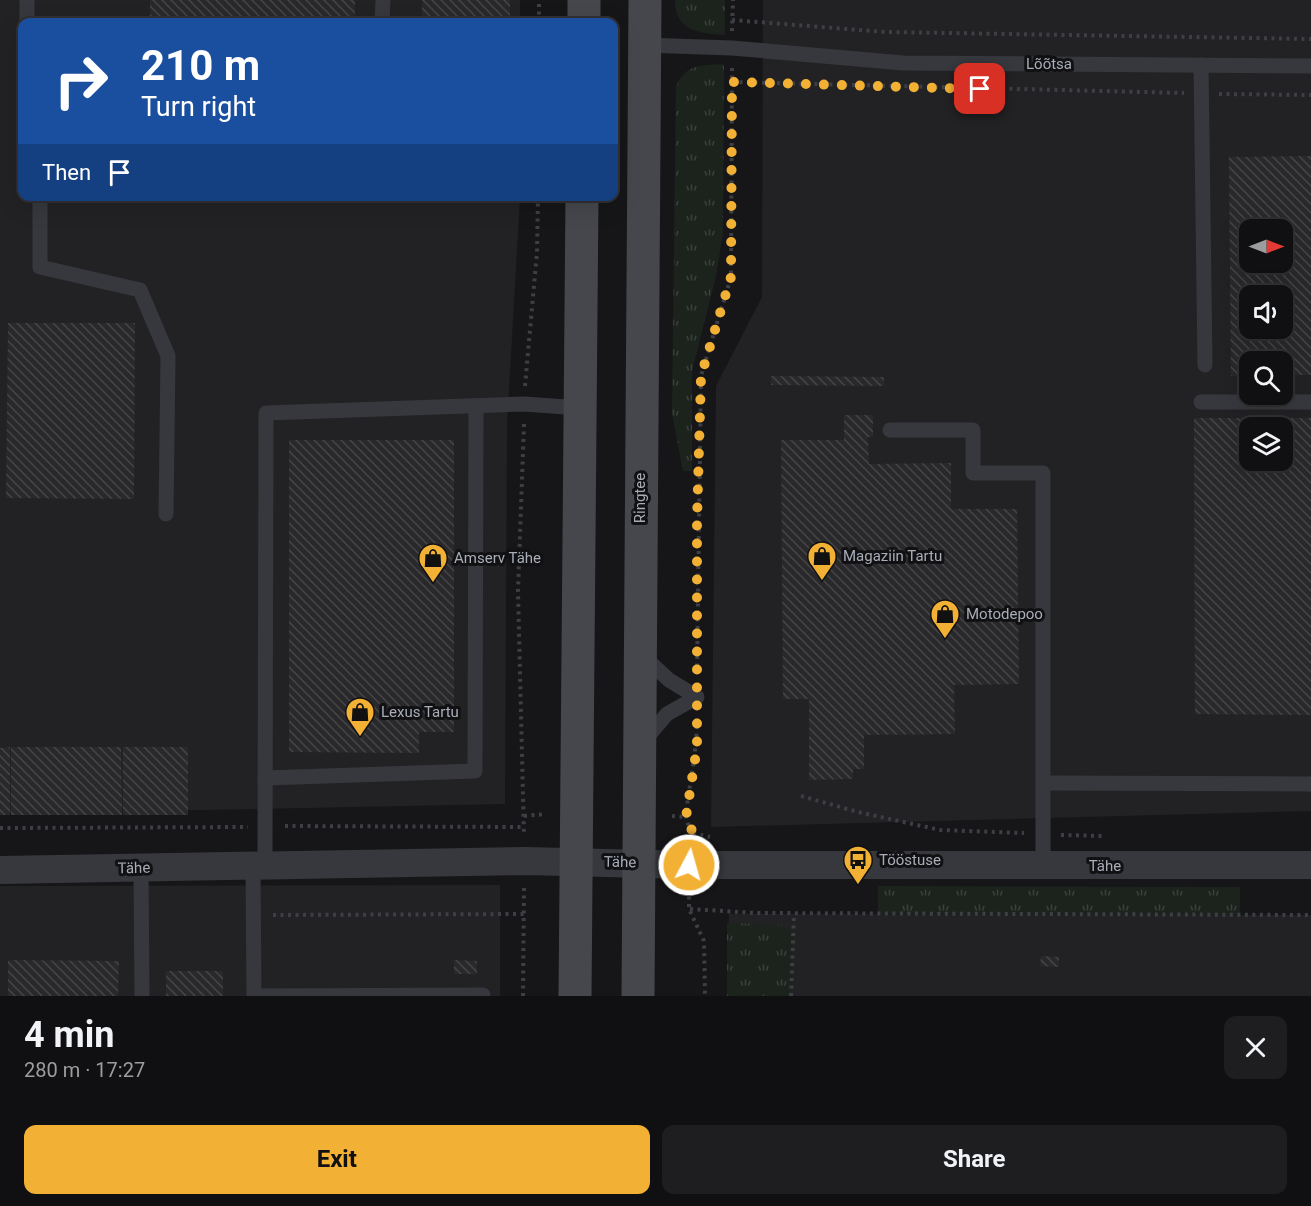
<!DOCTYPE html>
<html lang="en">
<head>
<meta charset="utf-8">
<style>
	body { margin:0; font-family:Roboto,sans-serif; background:#1e1e20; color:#f1f3f6; height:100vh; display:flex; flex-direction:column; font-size:22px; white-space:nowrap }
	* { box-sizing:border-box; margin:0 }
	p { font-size:20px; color:#9c9d9f }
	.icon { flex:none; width:33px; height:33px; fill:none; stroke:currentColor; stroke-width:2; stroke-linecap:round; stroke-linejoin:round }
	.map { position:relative; height:996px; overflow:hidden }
	.details { display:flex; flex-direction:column; background:#101012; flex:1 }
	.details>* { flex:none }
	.top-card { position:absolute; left:18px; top:18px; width:600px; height:183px; border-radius:12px; box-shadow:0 6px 24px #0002,0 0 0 2px #303032; background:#1a4fa0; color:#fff; overflow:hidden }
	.needle { width:39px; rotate:90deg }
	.tools { position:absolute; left:1239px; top:219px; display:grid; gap:12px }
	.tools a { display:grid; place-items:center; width:54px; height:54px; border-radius:12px; background:#101012; box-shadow:0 6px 24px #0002,0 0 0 2px #303032; font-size:30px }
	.pin { position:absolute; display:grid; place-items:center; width:51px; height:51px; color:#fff; margin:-26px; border-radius:12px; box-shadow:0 3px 9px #0006 }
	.me { position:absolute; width:66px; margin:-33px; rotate:6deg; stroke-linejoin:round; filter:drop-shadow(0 0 4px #0008) }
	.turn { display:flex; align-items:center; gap:21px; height:126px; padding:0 24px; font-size:27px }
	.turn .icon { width:78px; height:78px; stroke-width:2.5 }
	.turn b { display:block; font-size:42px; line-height:51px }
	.then { display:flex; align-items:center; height:57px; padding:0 24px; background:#0003; gap:12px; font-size:22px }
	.round { display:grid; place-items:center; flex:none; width:63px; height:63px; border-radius:12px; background:#1e1e20 }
	.headline { display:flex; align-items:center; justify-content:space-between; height:102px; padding:0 24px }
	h1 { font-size:36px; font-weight:700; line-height:45px }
	.action { display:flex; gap:12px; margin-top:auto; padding:12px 24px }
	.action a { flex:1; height:69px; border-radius:12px; background:#f2b134; color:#111; font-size:24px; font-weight:700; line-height:69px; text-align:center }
	.action a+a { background:#1e1e20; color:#f1f3f6 }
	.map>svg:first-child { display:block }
	.built { fill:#222225; fill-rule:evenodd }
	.grass { fill:url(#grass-tufts) }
	.building { fill:url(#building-back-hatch); fill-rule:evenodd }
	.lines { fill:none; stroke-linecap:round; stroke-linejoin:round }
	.path { stroke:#3d3f44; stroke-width:4; stroke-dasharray:3 4.5; stroke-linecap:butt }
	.lane { stroke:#37383d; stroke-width:15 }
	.street { stroke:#37383d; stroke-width:28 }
	.secondary { stroke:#45474d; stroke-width:33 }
	.route { stroke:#f2b134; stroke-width:10; stroke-dasharray:0 18 }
	.labels { text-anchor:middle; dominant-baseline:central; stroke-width:6; stroke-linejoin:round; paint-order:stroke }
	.street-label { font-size:15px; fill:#a8adb8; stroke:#111113 }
	.poi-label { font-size:15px; fill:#a8adb8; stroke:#111113; text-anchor:start }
</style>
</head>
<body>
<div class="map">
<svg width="1311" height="996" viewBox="0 0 1311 996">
	<defs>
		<pattern id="grass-tufts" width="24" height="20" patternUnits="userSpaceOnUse" patternTransform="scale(1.5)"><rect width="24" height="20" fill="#1c231d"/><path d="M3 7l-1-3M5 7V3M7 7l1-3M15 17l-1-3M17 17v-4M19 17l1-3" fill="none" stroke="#3a403c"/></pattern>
		<pattern id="building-back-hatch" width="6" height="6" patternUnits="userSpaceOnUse" patternTransform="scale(1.5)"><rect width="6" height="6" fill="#29292c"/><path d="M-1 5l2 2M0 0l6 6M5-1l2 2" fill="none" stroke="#454548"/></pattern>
	</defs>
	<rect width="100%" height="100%" fill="#161618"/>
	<g class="built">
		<path d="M0,0h520v22h-498v174l498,1 -13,228 -2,379 -505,10z"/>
		<path d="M763,0h548v811l-600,16 5,-441 46,-89zM1250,230h32v32h-32zM1250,296h32v32h-32zM1250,362h32v32h-32zM1250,428h32v32h-32z"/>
		<path d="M500,885v111h-500v-110z"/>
		<path d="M729,914l582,1v81h-584z"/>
	</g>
	<g class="grass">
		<path d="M675,0h50v35c-26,-2 -50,-4 -50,-35z"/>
		<path d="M724,64l-1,169 -7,43 -24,95v100h-9l-11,-58 4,-326c10,-24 25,-21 48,-23z"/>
		<path d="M878,886l362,1v28l-362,-1z"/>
		<path d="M727,923l56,2 10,6 -2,65h-64z"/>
	</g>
	<g class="building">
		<rect x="150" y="0" width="205" height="22"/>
		<rect x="422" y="0" width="88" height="22"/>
		<path d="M1311,156v219h-29v-13h-32v14h-19l-2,-219zM1250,230h32v32h-32zM1250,296h32v32h-32z"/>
		<path d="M8,323h127l-1,176 -128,-1z"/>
		<path d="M771,376l113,1v9l-113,-1z"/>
		<path d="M844,415h29v22h-5l1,27 82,-1v46h66l2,175 -65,1 1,49 -91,1v34h-11v10l-44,1v-81h-26l-2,-259h63z"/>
		<path d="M1194,418h117v297l-116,-1zM1250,428h32v32h-32z"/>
		<path d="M289,440h165v292h-35v21l-130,-1z"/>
		<path d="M10,747v68h-10v-67z"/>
		<path d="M11,747h110l1,68h-111z"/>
		<rect x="123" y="747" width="65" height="68"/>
		<path d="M1041,956l18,1v10l-19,-1z"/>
		<path d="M8,960l111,1 -1,35h-110z"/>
		<path d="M454,960l23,1v13h-23z"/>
		<rect x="166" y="971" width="57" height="25"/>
	</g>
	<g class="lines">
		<g class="path">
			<path d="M732,20l153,12 426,7"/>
			<path d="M539,22v-22"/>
			<path d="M732,31l1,-31"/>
			<path d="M732,82l452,11"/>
			<path d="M1219,94l92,1"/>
			<path d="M525,386l12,-134 1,-56"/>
			<path d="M524,424l-6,167 6,245"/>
			<path d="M697,674l4,-298 30,-99 1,-212"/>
			<path d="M801,796l57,16 82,18 84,3"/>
			<path d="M524,816l22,-2"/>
			<path d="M672,816l14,1"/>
			<path d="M285,826l239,1"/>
			<path d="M0,828l248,-1"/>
			<path d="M693,833l17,4"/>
			<path d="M1061,835l41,1"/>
			<path d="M692,840c1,-10 -7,-17 -6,-27 4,-32 11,-63 11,-95"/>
			<path d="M689,889v20l15,32 1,55"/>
			<path d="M690,909l66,4 555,2"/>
			<path d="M273,915l251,-1"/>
			<path d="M523,996l1,-110"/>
			<path d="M791,996l3,-82"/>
		</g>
		<g class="lane">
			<path d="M27,22v-22"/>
			<path d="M382,22l1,-22"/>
			<path d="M644,45l88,3 171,15 408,3"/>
			<path d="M1201,65l4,300"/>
			<path d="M40,196v71l100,23 28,66 -2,158"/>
			<path d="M1201,402h110"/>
			<path d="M890,430h83v43h70v393"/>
			<path d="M643,656l26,24 28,17 -30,17 -23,27"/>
			<path d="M265,778l210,-7 1,-365"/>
			<path d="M1043,783l268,1"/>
			<path d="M253,866l1,130 229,-1"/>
			<path d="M265,866l1,-453 258,-9 56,4"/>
			<path d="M141,868l1,128"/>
		</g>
		<path class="street" d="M0,870l525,-9 164,4h622"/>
		<g class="secondary">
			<path d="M584,22v-22"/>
			<path d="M575,996l7,-800"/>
			<path d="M638,996l7,-996"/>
		</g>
	</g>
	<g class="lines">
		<path class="route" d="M689,865l4,-32 -7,-16 11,-70v-226l4,-145 30,-99 1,-195 248,7"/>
	</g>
	<defs>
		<g id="shop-pin" transform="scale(1.5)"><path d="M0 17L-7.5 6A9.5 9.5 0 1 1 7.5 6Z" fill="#f2b134" stroke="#111113"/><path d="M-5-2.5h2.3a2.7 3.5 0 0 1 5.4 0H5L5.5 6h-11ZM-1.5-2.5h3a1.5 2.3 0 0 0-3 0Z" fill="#111"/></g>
		<g id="bus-pin" transform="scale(1.5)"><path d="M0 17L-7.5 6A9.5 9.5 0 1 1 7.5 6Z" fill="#f2b134" stroke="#111113"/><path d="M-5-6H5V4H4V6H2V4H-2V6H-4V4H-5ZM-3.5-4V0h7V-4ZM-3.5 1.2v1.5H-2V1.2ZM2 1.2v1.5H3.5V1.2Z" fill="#111"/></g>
	</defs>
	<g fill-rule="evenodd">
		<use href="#shop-pin" x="822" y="556"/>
		<use href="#shop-pin" x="433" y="558"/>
		<use href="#shop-pin" x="945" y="614"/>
		<use href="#shop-pin" x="360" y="712"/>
		<use href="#bus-pin" x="858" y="860"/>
	</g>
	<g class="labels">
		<g class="street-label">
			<text x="1049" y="64">Lõõtsa</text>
			<text transform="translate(640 498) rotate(-90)">Ringtee</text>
			<text transform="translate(620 862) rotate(1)">Tähe</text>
			<text x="1105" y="866">Tähe</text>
			<text transform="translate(134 868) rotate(-1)">Tähe</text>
		</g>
		<g class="poi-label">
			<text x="843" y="556">Magaziin Tartu</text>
			<text x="454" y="558">Amserv Tähe</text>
			<text x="966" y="614">Motodepoo</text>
			<text x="381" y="712">Lexus Tartu</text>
			<text x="879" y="860">Tööstuse</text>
		</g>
	</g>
</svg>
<div class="tools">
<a><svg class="needle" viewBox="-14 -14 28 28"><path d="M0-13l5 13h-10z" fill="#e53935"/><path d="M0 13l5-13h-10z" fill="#9c9d9f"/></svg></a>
<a><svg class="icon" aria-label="sound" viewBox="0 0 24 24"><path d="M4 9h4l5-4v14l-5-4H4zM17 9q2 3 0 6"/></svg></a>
<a><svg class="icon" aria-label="search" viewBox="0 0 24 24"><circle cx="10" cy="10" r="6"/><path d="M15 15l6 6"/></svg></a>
<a><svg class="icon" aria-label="layers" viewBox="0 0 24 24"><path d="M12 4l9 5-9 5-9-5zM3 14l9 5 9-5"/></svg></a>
</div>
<div class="pin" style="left:980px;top:89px;background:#d93025"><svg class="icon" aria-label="arrive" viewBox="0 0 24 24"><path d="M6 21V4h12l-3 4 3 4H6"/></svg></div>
<svg class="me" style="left:689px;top:865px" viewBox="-20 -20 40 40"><circle r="17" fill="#f2b134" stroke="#fff" stroke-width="3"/><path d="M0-11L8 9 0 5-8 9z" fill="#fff"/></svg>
<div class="top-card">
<div class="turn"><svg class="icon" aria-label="right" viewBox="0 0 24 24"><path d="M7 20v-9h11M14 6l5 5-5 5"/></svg><div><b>210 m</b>Turn right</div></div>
<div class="then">Then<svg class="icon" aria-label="arrive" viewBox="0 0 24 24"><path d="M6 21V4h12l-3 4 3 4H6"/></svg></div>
</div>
</div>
<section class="details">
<div class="headline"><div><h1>4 min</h1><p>280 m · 17:27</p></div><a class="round"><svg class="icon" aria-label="close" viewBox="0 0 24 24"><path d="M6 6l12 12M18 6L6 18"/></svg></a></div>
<div class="action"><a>Exit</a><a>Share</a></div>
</section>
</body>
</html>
